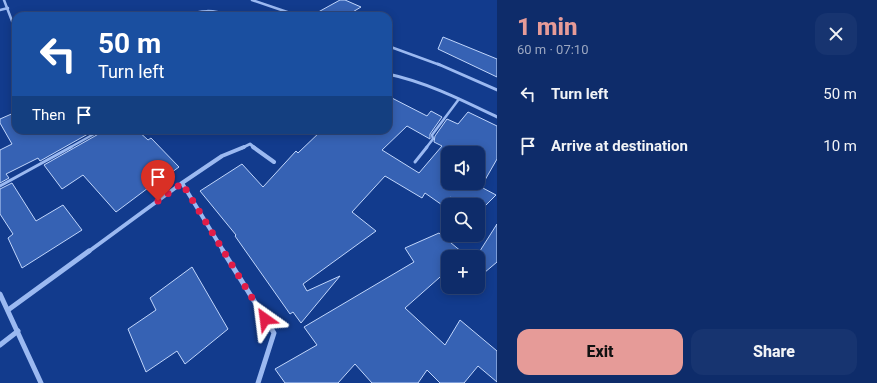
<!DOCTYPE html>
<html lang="en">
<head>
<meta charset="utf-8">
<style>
	body { margin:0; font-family:Roboto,sans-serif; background:#173470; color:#f1f3f6; height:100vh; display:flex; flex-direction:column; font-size:15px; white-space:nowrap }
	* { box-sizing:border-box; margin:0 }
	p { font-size:13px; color:#9ba7c1 }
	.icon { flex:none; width:22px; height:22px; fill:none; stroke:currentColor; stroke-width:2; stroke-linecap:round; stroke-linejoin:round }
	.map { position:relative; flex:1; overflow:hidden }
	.details { display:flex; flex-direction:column; background:#0e2c6a; width:380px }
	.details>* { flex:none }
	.guide { position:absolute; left:12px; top:12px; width:380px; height:122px; border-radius:12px; box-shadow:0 2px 10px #0003,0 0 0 1px #2e487e; background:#1a4fa0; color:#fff; overflow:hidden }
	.fabs { position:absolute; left:441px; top:146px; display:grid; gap:8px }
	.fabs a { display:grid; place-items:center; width:44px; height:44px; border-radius:8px; background:#0e2c6a; box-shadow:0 2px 10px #0003,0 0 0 1px #2e487e; font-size:20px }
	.pin { position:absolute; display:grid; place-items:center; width:34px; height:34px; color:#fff; margin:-41px -17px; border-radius:50% 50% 50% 0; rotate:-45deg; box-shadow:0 0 4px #0007 }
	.pin .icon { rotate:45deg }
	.me { position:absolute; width:44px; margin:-22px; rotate:329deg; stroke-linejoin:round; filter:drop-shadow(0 0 3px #0008) }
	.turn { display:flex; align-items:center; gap:14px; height:84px; padding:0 20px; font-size:18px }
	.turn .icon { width:52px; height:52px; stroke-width:2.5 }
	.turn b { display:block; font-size:28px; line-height:34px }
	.then { display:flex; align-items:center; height:38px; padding:0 20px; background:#0003; gap:8px; font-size:15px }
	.round { display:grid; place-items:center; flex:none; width:42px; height:42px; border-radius:12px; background:#173470 }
	.overview { display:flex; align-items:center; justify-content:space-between; height:68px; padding:0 20px }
	h1 { font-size:24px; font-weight:800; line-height:30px; color:#e69b98 }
	.cta { display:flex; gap:8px; margin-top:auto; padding:8px 20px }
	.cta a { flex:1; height:46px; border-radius:12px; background:#e69b98; color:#111; font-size:16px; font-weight:800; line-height:46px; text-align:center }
	.cta a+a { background:#173470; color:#f1f3f6 }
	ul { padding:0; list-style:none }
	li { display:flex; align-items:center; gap:12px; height:52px; padding:0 20px }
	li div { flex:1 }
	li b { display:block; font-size:15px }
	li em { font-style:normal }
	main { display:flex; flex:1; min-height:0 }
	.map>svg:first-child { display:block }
	.building { fill:#3662b4; stroke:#c1d6fc; fill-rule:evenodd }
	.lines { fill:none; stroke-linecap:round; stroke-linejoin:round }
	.lane-far1 { stroke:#9bb9f1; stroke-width:2.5 }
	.lane { stroke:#9bb9f1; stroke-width:3 }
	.street-far3 { stroke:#9bb9f1; stroke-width:2.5 }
	.street-far2 { stroke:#9bb9f1; stroke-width:3 }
	.street-far1 { stroke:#9bb9f1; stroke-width:4 }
	.street { stroke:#9bb9f1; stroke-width:5 }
	.route { stroke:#e11d48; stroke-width:7; stroke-dasharray:0 12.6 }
</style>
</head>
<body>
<main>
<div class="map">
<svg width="497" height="383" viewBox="0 0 497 383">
	<rect width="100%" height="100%" fill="#123b8d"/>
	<g class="building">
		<path d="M340,0h5l16,7 -15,9h-35z"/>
		<path d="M443,37l54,22v18l-59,-28z"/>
		<path d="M388,96l39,20 4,-5 11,6 -12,17v5l-23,-13 -25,24 37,23 23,-27 -8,-4 1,-6 12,-17 11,5 10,-12 29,14v33l-16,28 15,8 -14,14 -4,-4h-16l-12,-8 -5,10 -20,-14 -3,5 -37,-22 -33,36 24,19 -73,53 4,7 33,-15 -39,47 -8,-11 -3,2 -55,-78 1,-1 -36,-44 42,-27 21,23 33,-36 2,2 24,-23h66zM448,153h30v31l-2,-1h-28z"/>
		<path d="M16,112v18h79l-55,31 -2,-3 -32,16 3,4 -9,5v-33l12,-6 -12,-21v-4z"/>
		<path d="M104,130h33l11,10 3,-2 28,29 -30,22 -1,-1 -32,24 -33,-37 -21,14 -18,-24 58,-33z"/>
		<path d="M12,183l24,38 27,-16 19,25 -60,38 -14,-30 5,-4 -13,-20v-25z"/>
		<path d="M497,224v38l-19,16v-24z"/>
		<path d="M439,233l29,24h-20v13l-43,38 40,37 15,-25 37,31v31l-19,-16 -14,17h-24l-13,-13 -9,13h-46l-17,-19 -17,19h-53l-10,-14 42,-24 -13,-18 110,-65 -9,-14z"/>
		<path d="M192,267l36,62 -43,35 -8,-13 -31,21 -18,-43 28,-19 -6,-12z"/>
	</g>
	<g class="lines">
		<g class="lane-far1">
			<path d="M69,148l32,-18"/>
			<path d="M426,148l7,-9 -1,-4 27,-36"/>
		</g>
		<g class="lane">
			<path d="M415,162l12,-15"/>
			<path d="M0,186l71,-39"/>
		</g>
		<g class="street-far3">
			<path d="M4,0l8,21 4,4"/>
			<path d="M252,0l47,16"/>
			<path d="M0,10l8,-2"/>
			<path d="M185,16c16,-6 28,-7 44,0"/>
			<path d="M388,46l52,19"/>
		</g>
		<g class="street-far2">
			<path d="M438,64l59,26"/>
			<path d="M388,74c38,8 74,26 109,43"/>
			<path d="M242,148l8,-4 5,4"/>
		</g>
		<g class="street-far1">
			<path d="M253,147l21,15"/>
			<path d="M182,183l40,-27 22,-9"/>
			<path d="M88,252l94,-69 42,69"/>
		</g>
		<g class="street">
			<path d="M223,251l51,82 -16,50"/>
			<path d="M0,294l41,89"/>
			<path d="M8,310l81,-59"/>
			<path d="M0,345l18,-14"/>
		</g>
	</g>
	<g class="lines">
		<path class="route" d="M158,201l24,-18 83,136"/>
	</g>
</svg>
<div class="fabs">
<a><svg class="icon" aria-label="sound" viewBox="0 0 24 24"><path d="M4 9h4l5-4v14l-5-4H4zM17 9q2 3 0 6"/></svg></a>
<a><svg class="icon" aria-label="search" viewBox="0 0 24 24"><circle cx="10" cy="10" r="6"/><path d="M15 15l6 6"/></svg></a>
<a>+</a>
</div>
<div class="pin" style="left:158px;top:201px;background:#d93025"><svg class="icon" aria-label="arrive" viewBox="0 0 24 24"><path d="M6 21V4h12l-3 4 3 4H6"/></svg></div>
<svg class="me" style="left:265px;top:319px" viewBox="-20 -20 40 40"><path d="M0-17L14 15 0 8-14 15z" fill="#e11d48" stroke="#fff" stroke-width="4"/></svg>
<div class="guide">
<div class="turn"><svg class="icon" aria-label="left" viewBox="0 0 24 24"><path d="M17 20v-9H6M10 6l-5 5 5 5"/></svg><div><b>50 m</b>Turn left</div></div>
<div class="then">Then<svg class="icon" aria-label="arrive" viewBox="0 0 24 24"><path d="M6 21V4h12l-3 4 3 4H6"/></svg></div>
</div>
</div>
<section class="details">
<div class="overview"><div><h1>1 min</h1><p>60 m · 07:10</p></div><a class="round"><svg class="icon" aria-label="close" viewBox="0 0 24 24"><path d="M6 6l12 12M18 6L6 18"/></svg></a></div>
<ul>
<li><svg class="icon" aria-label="left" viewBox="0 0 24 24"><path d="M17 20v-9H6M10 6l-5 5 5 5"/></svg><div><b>Turn left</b></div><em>50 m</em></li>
<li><svg class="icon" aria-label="arrive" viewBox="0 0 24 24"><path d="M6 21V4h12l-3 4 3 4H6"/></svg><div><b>Arrive at destination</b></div><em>10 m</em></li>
</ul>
<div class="cta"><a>Exit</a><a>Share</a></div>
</section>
</main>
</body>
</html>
